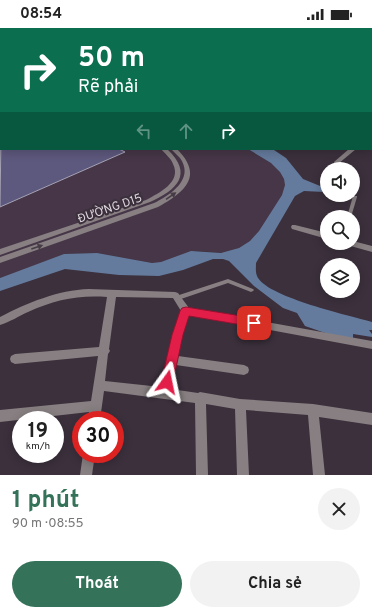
<!DOCTYPE html>
<html lang="vi">
<head>
<meta charset="utf-8">
<style>
	body { margin:0; font-family:Overpass,sans-serif; background:#f2f2f2; color:#222; height:100vh; display:flex; flex-direction:column; font-size:15px; white-space:nowrap }
	* { box-sizing:border-box; margin:0 }
	p { font-size:13px; color:#767676 }
	.icon { flex:none; width:22px; height:22px; fill:none; stroke:currentColor; stroke-width:2; stroke-linecap:round; stroke-linejoin:round }
	.map { position:relative; height:447px; overflow:hidden }
	.details { display:flex; flex-direction:column; background:#fff; flex:1 }
	.details>* { flex:none }
	.banner { position:absolute; left:0px; top:0px; width:372px; height:122px; box-shadow:0 2px 10px #0003; background:#0b6e4f; color:#fff; overflow:hidden }
	.fabs { position:absolute; left:320px; top:134px; display:grid; gap:8px }
	.fabs a { display:grid; place-items:center; width:40px; height:40px; border-radius:50%; background:#fff; box-shadow:0 2px 10px #0003; font-size:20px }
	.speed { position:absolute; left:12px; top:383px; display:flex; gap:8px; font-size:20px; font-weight:700; text-align:center }
	.speed>* { display:grid; place-content:center; width:52px; height:52px; border-radius:50%; background:#fff; box-shadow:0 2px 10px #0003; line-height:1 }
	.speed small { font-size:10px; font-weight:400 }
	.speed .limit { border:6px solid #d22; background:#fff; color:#111 }
	.pin { position:absolute; display:grid; place-items:center; width:34px; height:34px; color:#fff; margin:-17px; border-radius:8px; box-shadow:0 2px 6px #0006 }
	.me { position:absolute; width:44px; margin:-22px; rotate:12deg; stroke-linejoin:round; filter:drop-shadow(0 0 3px #0008) }
	.turn { display:flex; align-items:center; gap:14px; height:84px; padding:0 12px; font-size:18px }
	.turn .icon { width:52px; height:52px; stroke-width:2.5 }
	.turn b { display:block; font-size:28px; line-height:34px }
	.lanes { display:flex; align-items:center; height:38px; padding:0 12px; background:#0003; justify-content:center; gap:20px; direction:ltr }
	.lanes .off { opacity:.35 }
	.round { display:grid; place-items:center; flex:none; width:42px; height:42px; border-radius:21px; background:#f2f2f2 }
	.summary { display:flex; align-items:center; justify-content:space-between; height:68px; padding:0 12px }
	h1 { font-size:24px; font-weight:700; line-height:30px; color:#347259 }
	.action { display:flex; gap:8px; margin-top:auto; padding:8px 12px }
	.action a { flex:1; height:46px; border-radius:24px; background:#347259; color:#fff; font-size:16px; font-weight:700; line-height:46px; text-align:center }
	.action a+a { background:#f2f2f2; color:#222 }
	.status { display:flex; justify-content:space-between; align-items:center; height:28px; padding:0 20px; background:#fff; direction:ltr }
	.status svg { height:11px; fill:currentColor }
	.map>svg:first-child { display:block }
	.built { fill:#463647 }
	.water { fill:#657b9d }
	.building { fill:#5d587d; stroke:#a5a3b5 }
	.lines { fill:none; stroke-linecap:round; stroke-linejoin:round }
	.lane { fill:#877f81; fill-rule:evenodd }
	.street { fill:#877f81; fill-rule:evenodd }
	.secondary { fill:#b6a8ad; fill-rule:evenodd }
	.oneway { fill:#463c46 }
	.route { fill:#e11d48; stroke:#92132f }
	.labels { text-anchor:middle; dominant-baseline:central; stroke-width:4; stroke-linejoin:round; paint-order:stroke }
	.street-label { font-size:12px; fill:#ded7df; stroke:#3b303c }
</style>
</head>
<body>
<div class="status"><b>08:54</b><svg viewBox="0 0 49 12"><path d="M0 12V9h3v3zM5 12V6h3v6zM10 12V3h3v9zM15 12V0h3v12zM26 1h20v11H26zM47 4h2v5h-2z"/></svg></div>
<div class="map">
<svg width="372" height="447" viewBox="0 0 372 447">
	<rect width="100%" height="100%" fill="#3b303c"/>
	<path class="built" d="M0,0h372v36l-1,-35h-370v120h247l23,14 9,9 4,7 1,6 -3,10 -23,36 -9,10 -11,7 -9,3 -9,2 -23,-2 -37,11 -9,1 -55,-10 -33,1 -64,24z"/>
	<path class="water" d="M248,121l26,1 12,8 17,21 22,9 2,3 -3,1 -20,-1 -9,5 -39,67c0,5 -1,10 2,15 13,20 90,37 114,44v8h-3l3,4v3l-19,-3v4l-19,-2 -29,-10 -8,-13 -14,-5 -29,-22 -25,-25 -6,-2h-10l-30,11 -24,6 -40,-1 -54,-6 -65,22v-13l64,-24 33,-1 55,10 9,-1 30,-11 30,2 18,-5 11,-7 9,-10 23,-36 3,-10 -1,-6 -4,-7 -9,-9z"/>
	<path class="building" d="M1,106v15h118l6,3 -125,55z"/>
	<g class="lines">
		<g class="lane">
			<rect x="16" y="0" width="2" height="1"/>
			<rect x="33" y="0" width="2" height="1"/>
			<path d="M78,0h18l-19,1z"/>
			<path d="M151,0h17l-18,1z"/>
			<path d="M258,0h17l-18,1z"/>
			<rect x="0" y="11" width="1" height="2"/>
			<path d="M353,168h4v1l-6,20h-4z"/>
			<path d="M228,251l25,10 1,1 -1,1 -2,1 -23,-9 -50,17h-2l-1,-2 1,-2z"/>
		</g>
		<g class="street">
			<path d="M161,121h6c27,25 10,41 -17,53l-150,53v-6l146,-49c13,-7 36,-18 27,-36 -2,-6 -8,-10 -12,-15z"/>
			<path d="M171,121h6c27,27 8,43 -19,58l-158,56v-6l154,-54c16,-8 41,-24 26,-45 -3,-3 -6,-6 -9,-9z"/>
			<path d="M349,121h7l-18,15h-4v-2z"/>
			<path d="M292,197h3l32,8v6l-35,-10 -1,-2z"/>
			<path d="M353,213l19,5v6l-25,-7 -1,-2h7z"/>
			<path d="M89,261l86,3 3,1 11,15 183,33v8l-183,-34 -7,20 -4,21 66,9 4,2 1,3 -1,3 -4,2 -68,-10 -5,24 27,4 2,-1 40,7 73,5 59,9v12l-53,-8 6,58h-12l-5,-60 -62,-5 3,65h-12l-2,-66 -29,-5 2,71h-12l-1,-72 -91,-12 -4,29h-12l1,-8 -89,10v-12l91,-9 7,-45 -83,8 -4,-2 -1,-3 1,-3 4,-2 84,-7 8,-50c-30,-2 -52,3 -79,15 -9,4 -18,10 -28,13v-8c27,-14 58,-27 89,-28zM116,269l57,1 8,13 -9,24 -11,52 -56,-6 3,-27 2,-3 -1,-2z"/>
			<path d="M83,426h12l-3,21h-12z"/>
		</g>
		<g class="secondary">
			<path d="M211,0h4l1,1h-4z"/>
			<path d="M220,0h4l1,1h-4z"/>
			<rect x="371" y="109" width="1" height="4"/>
		</g>
	</g>
	<defs><path id="oneway-solid" d="M-6-.8H1V-3.2L6.5 0L1 3.2V.8H-6Z"/></defs>
	<g class="oneway">
		<use href="#oneway-solid" transform="translate(171 168) rotate(-34)"/>
		<use href="#oneway-solid" transform="translate(37 219) rotate(-19)"/>
	</g>
	<path class="route" d="M186,279l68,11 4,2 2,3 -2,3 -4,1 -65,-11 -6,19 -10,47 -1,4 -5,2 -4,-2 -2,-4 11,-47 8,-24 2,-3z"/>
	<g class="labels">
		<g class="street-label">
			<text transform="translate(110 181) rotate(-19)">ĐƯỜNG D15</text>
		</g>
	</g>
</svg>
<div class="fabs">
<a><svg class="icon" aria-label="sound" viewBox="0 0 24 24"><path d="M4 9h4l5-4v14l-5-4H4zM17 9q2 3 0 6"/></svg></a>
<a><svg class="icon" aria-label="search" viewBox="0 0 24 24"><circle cx="10" cy="10" r="6"/><path d="M15 15l6 6"/></svg></a>
<a><svg class="icon" aria-label="layers" viewBox="0 0 24 24"><path d="M12 4l9 5-9 5-9-5zM3 14l9 5 9-5"/></svg></a>
</div>
<div class="speed"><div>19<small>km/h</small></div><div class="limit">30</div></div>
<div class="pin" style="left:254px;top:295px;background:#d93025"><svg class="icon" aria-label="arrive" viewBox="0 0 24 24"><path d="M6 21V4h12l-3 4 3 4H6"/></svg></div>
<svg class="me" style="left:167px;top:354px" viewBox="-20 -20 40 40"><path d="M0-17L14 15 0 8-14 15z" fill="#e11d48" stroke="#fff" stroke-width="4"/></svg>
<div class="banner">
<div class="turn"><svg class="icon" aria-label="right" viewBox="0 0 24 24"><path d="M7 20v-9h11M14 6l5 5-5 5"/></svg><div><b>50 m</b>Rẽ phải</div></div>
<div class="lanes"><svg class="icon off" aria-label="left" viewBox="0 0 24 24"><path d="M17 20v-9H6M10 6l-5 5 5 5"/></svg><svg class="icon off" aria-label="ahead" viewBox="0 0 24 24"><path d="M12 20V5M6 11l6-6 6 6"/></svg><svg class="icon" aria-label="right" viewBox="0 0 24 24"><path d="M7 20v-9h11M14 6l5 5-5 5"/></svg></div>
</div>
</div>
<section class="details">
<div class="summary"><div><h1>1 phút</h1><p>90 m · 08:55</p></div><a class="round"><svg class="icon" aria-label="close" viewBox="0 0 24 24"><path d="M6 6l12 12M18 6L6 18"/></svg></a></div>
<div class="action"><a>Thoát</a><a>Chia sẻ</a></div>
</section>
</body>
</html>
